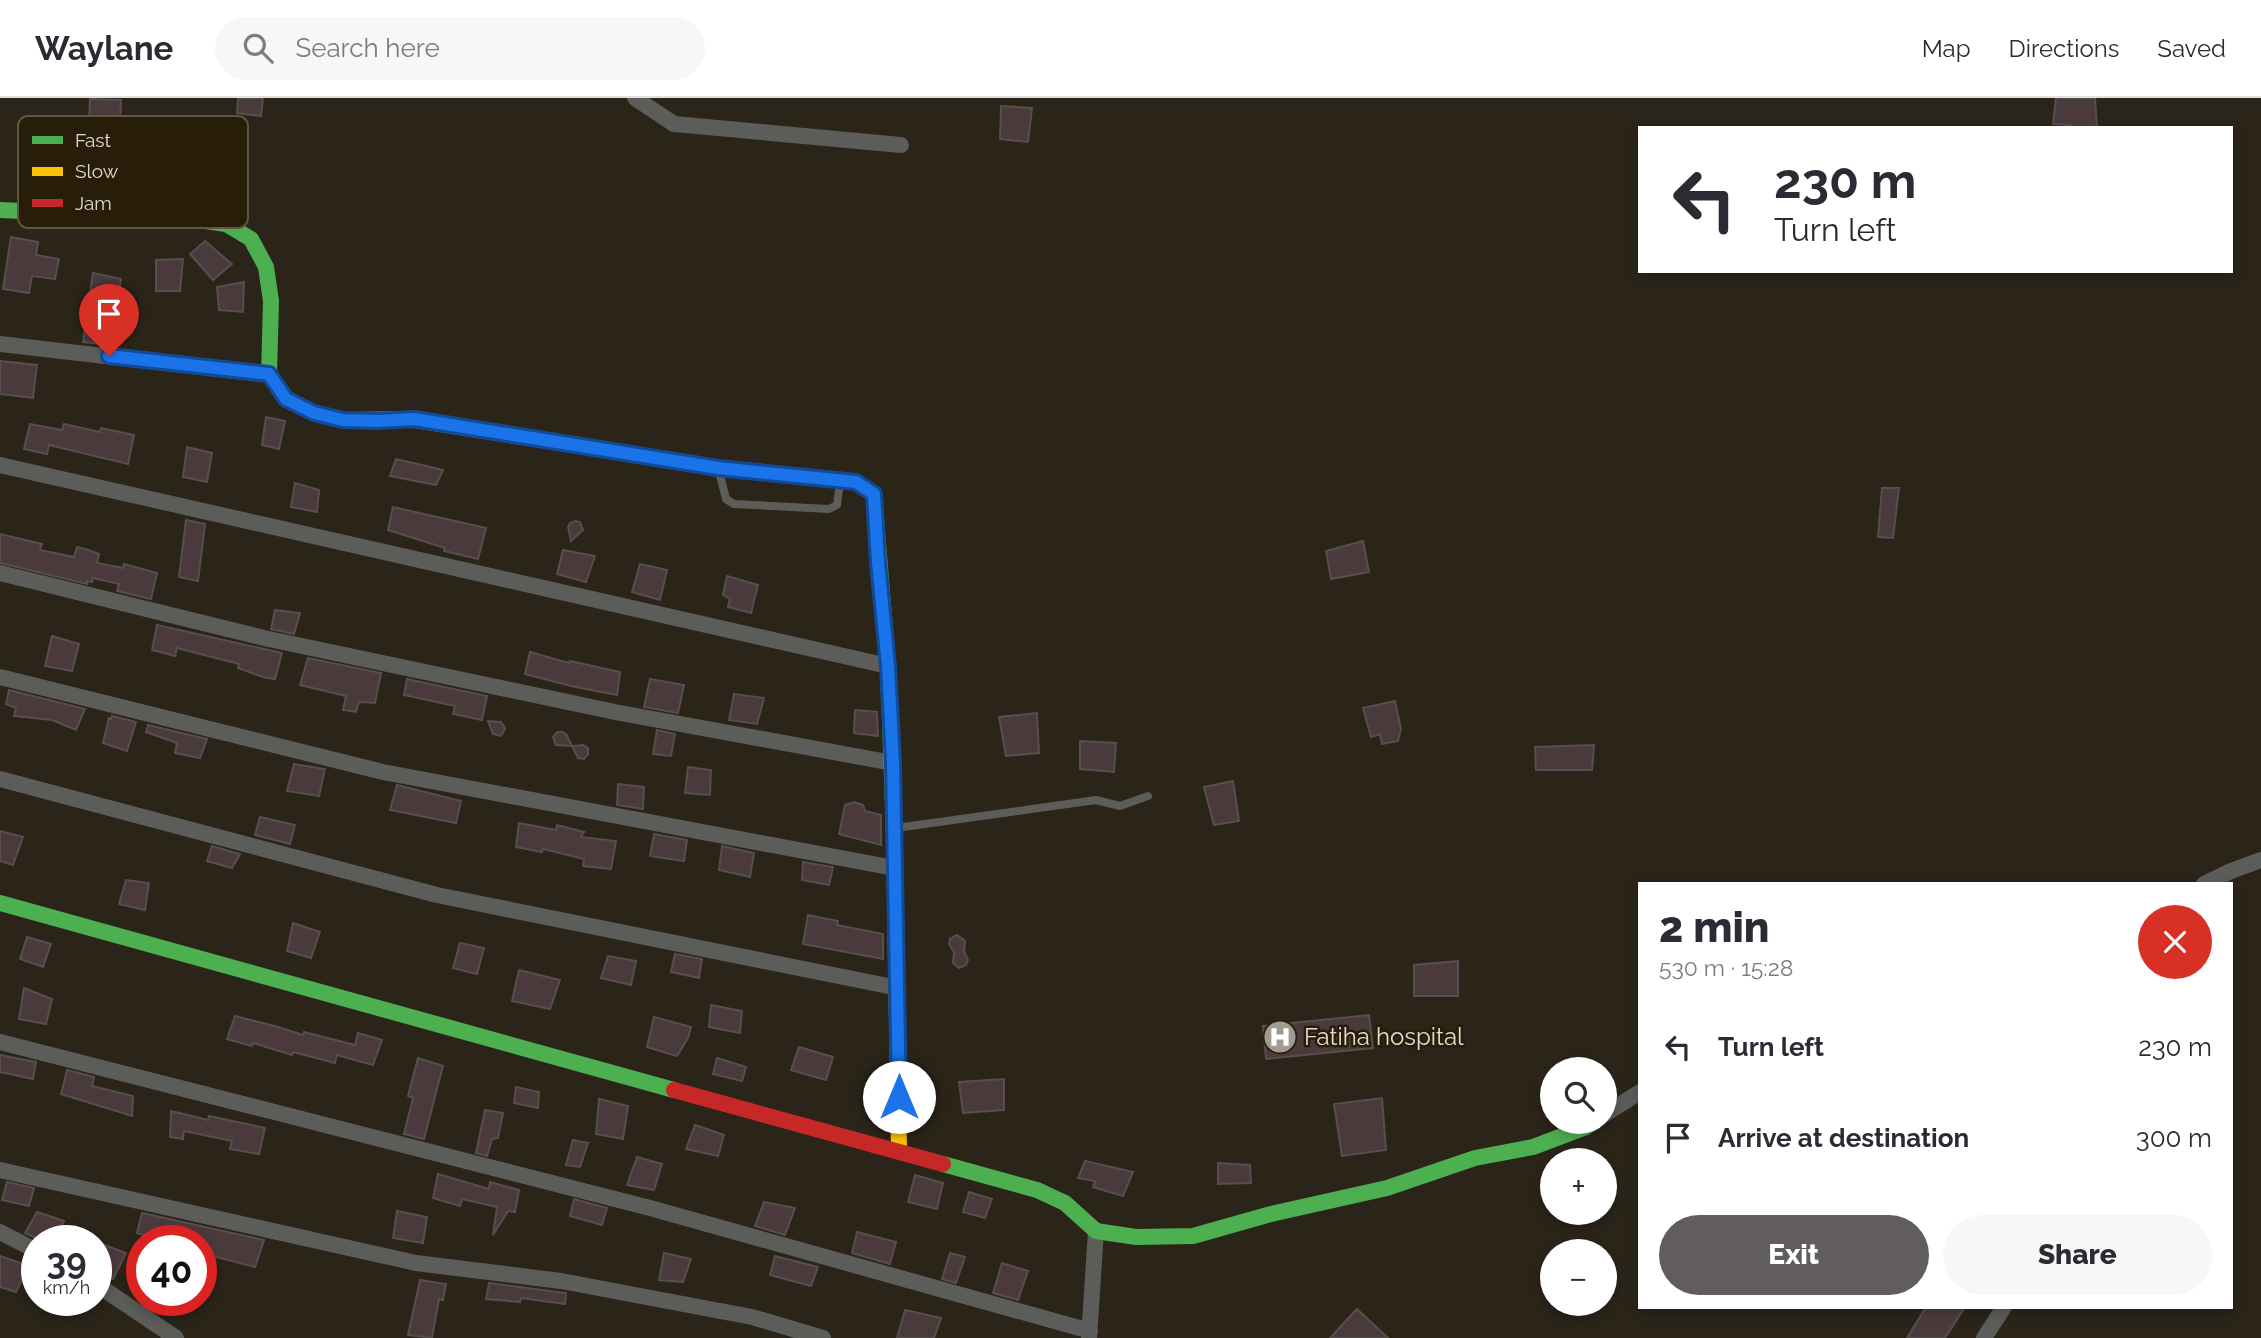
<!DOCTYPE html>
<html lang="en">
<head>
<meta charset="utf-8">
<style>
  body { margin:0; font-family:Raleway,sans-serif; background:#f7f7f7; color:#2b2b33; height:100vh; display:flex; flex-direction:column; font-size:26px; white-space:nowrap }
  * { box-sizing:border-box; margin:0 }
  p { font-size:23px; color:#7c7c81 }
  .icon { flex:none; width:38px; height:38px; fill:none; stroke:currentColor; stroke-width:2; stroke-linecap:round; stroke-linejoin:round }
  .map { position:relative; flex:1; overflow:hidden }
  .sheet { position:absolute; left:1638px; top:784px; width:595px; height:427px; display:flex; flex-direction:column; background:#fff; border-radius:0px; box-shadow:0 4px 10px #0003 }
  .sheet>* { flex:none }
  .hud { position:absolute; left:1638px; top:28px; width:595px; height:147px; border-radius:0px; box-shadow:0 4px 10px #0003; background:#fff; color:#2b2b33; overflow:hidden }
  .controls { position:absolute; left:1540px; top:959px; display:grid; gap:14px }
  .controls a { display:grid; place-items:center; width:77px; height:77px; border-radius:50%; background:#fff; box-shadow:0 4px 10px #0003; font-size:35px }
  .speed { position:absolute; left:21px; top:1127px; display:flex; gap:14px; font-size:35px; font-weight:700; text-align:center }
  .speed>* { display:grid; place-content:center; width:91px; height:91px; border-radius:50%; background:#fff; box-shadow:0 4px 10px #0003; line-height:1 }
  .speed small { font-size:18px; font-weight:400 }
  .speed .limit { border:10px solid #d22; background:#fff; color:#111 }
  .pin { position:absolute; display:grid; place-items:center; width:60px; height:60px; color:#fff; margin:-72px -30px; border-radius:50% 50% 50% 0; rotate:-45deg; box-shadow:0 0 7px #0007 }
  .pin .icon { rotate:45deg }
  .me { position:absolute; width:77px; margin:-38px; rotate:0deg; stroke-linejoin:round; filter:drop-shadow(0 0 5px #0008) }
  .turn { display:flex; align-items:center; gap:24px; height:147px; padding:0 21px; font-size:32px }
  .turn .icon { width:91px; height:91px; stroke-width:2.5 }
  .turn b { display:block; font-size:49px; line-height:60px }
  .round { display:grid; place-items:center; flex:none; width:74px; height:74px; border-radius:37px; background:#f7f7f7 }
  .headline { display:flex; align-items:center; justify-content:space-between; height:119px; padding:0 21px }
  h1 { font-size:42px; font-weight:800; line-height:52px }
  .action { display:flex; gap:14px; margin-top:auto; padding:14px 21px }
  .action a { flex:1; height:80px; border-radius:42px; background:#605d5c; color:#fff; font-size:28px; font-weight:800; line-height:80px; text-align:center }
  .action a+a { background:#f7f7f7; color:#2b2b33 }
  ul { padding:0; list-style:none }
  li { display:flex; align-items:center; gap:21px; height:91px; padding:0 21px }
  li div { flex:1 }
  li b { display:block; font-size:26px }
  li em { font-style:normal }
  header { display:flex; align-items:center; gap:42px; box-sizing:border-box; height:98px; padding:0 35px; background:#fff; border-bottom:2px solid #e1e1e2 }
  header strong { font-size:33px }
  nav { display:flex; gap:38px; margin-inline-start:auto; font-size:24px }
  .search { width:490px; height:63px; background:#f7f7f7; display:flex; align-items:center; gap:18px; box-sizing:border-box; padding:0 24px; border-radius:38px; color:#7c7c81; font-size:26px }
  .map>svg:first-child { display:block }
  .building { fill:#4b3a3c; stroke:#574f4c; stroke-width:2 }
  .lines { fill:none; stroke-linecap:round; stroke-linejoin:round }
  .lane { stroke:#5c5c58; stroke-width:8 }
  .street { stroke:#5c5c58; stroke-width:16 }
  .fast { stroke:#4caf50; stroke-width:16 }
  .slow { stroke:#ffc107; stroke-width:16 }
  .jam { stroke:#c62828; stroke-width:16 }
  .route-casing { stroke:#114b97; stroke-width:18 }
  .route { stroke:#1a73e8; stroke-width:12 }
  .labels { text-anchor:middle; stroke-width:5; stroke-linejoin:round; paint-order:stroke }
  .poi-label { font-size:24px; fill:#e1dace; stroke:#271d08; text-anchor:start }
  .key { fill:#271d08; stroke:#5f5643; stroke-width:2 }
  .key-label { font-size:19px; fill:#e1dace }
</style>
</head>
<body>
<header>
<strong>Waylane</strong>
<div class="search"><svg class="icon" aria-label="search" viewBox="0 0 24 24"><circle cx="10" cy="10" r="6"/><path d="M15 15l6 6"/></svg>Search here</div>
<nav><a>Map</a><a>Directions</a><a>Saved</a></nav>
</header>
<div class="map">
<svg width="2261" height="1240" viewBox="0 0 2261 1240">
  <rect width="100%" height="100%" fill="#2a2419"/>
  <g class="building">
    <polygon points="238,0 263,0 261,18 237,15"/>
    <polygon points="2056,0 2095,0 2097,30 2071,30 2071,27 2053,26"/>
    <polygon points="90,1 121,2 120,29 89,25"/>
    <polygon points="1001,8 1032,10 1028,44 1000,41"/>
    <polygon points="11,139 38,144 36,157 59,161 55,181 32,178 29,195 3,191"/>
    <polygon points="205,143 232,166 213,182 190,156"/>
    <polygon points="183,161 180,193 156,193 156,162"/>
    <polygon points="93,175 121,181 115,216 117,216 113,247 83,244"/>
    <polygon points="244,184 243,214 219,212 217,189"/>
    <polygon points="0,263 37,267 33,300 0,296"/>
    <polygon points="266,319 285,323 279,351 262,347"/>
    <polygon points="30,326 62,332 64,326 100,334 101,330 134,337 128,366 49,347 47,356 24,351"/>
    <polygon points="187,349 212,355 207,384 183,379"/>
    <polygon points="396,361 443,372 436,387 390,378"/>
    <polygon points="295,385 319,392 317,414 291,409"/>
    <polygon points="1882,390 1899,390 1893,440 1878,439"/>
    <polygon points="393,409 486,430 478,461 444,453 445,450 388,432"/>
    <polygon points="186,422 205,426 198,483 179,479"/>
    <polygon points="575,423 580,424 583,432 571,443 568,429 570,425"/>
    <polygon points="0,436 42,446 40,452 74,459 77,449 85,451 99,456 97,465 123,470 124,466 157,475 151,501 117,493 119,486 93,480 92,484 87,483 87,486 0,465"/>
    <polygon points="1363,443 1369,474 1331,481 1326,453"/>
    <polygon points="563,452 595,458 586,484 557,476"/>
    <polygon points="640,466 667,472 660,502 632,494"/>
    <polygon points="727,478 758,487 751,515 728,509 730,501 723,497"/>
    <polygon points="275,512 300,515 294,536 271,531"/>
    <polygon points="157,527 282,555 275,581 263,579 238,570 239,566 177,550 175,558 152,552"/>
    <polygon points="52,538 79,546 72,573 45,568"/>
    <polygon points="530,554 569,565 570,563 620,574 617,597 571,588 525,576"/>
    <polygon points="308,560 381,575 375,605 359,604 356,614 343,612 346,598 300,587"/>
    <polygon points="407,581 487,598 482,622 453,616 455,608 404,597"/>
    <polygon points="650,581 684,587 678,615 644,609"/>
    <polygon points="9,592 85,611 76,632 52,622 14,618 16,610 6,606"/>
    <polygon points="734,596 764,600 757,626 729,622"/>
    <polygon points="1395,603 1401,631 1398,643 1382,646 1380,636 1371,639 1363,610"/>
    <polygon points="855,612 877,614 878,638 854,635"/>
    <polygon points="1037,615 1039,655 1006,658 999,619"/>
    <polygon points="112,618 136,624 127,653 103,645 109,620 111,621"/>
    <polygon points="488,623 501,624 505,630 503,635 500,638 493,636"/>
    <polygon points="148,627 207,641 200,660 175,655 177,645 146,634"/>
    <polygon points="657,632 675,636 671,658 653,656"/>
    <polygon points="557,634 562,634 566,636 572,648 556,647 553,639"/>
    <polygon points="1080,643 1116,645 1114,674 1080,671"/>
    <polygon points="583,647 588,650 588,656 584,661 578,660 572,648"/>
    <polygon points="1594,647 1592,672 1536,672 1535,649"/>
    <polygon points="294,666 325,671 319,698 287,693"/>
    <polygon points="688,669 711,672 710,697 685,695"/>
    <polygon points="1233,683 1239,723 1214,727 1204,689"/>
    <polygon points="618,686 644,689 643,711 617,707"/>
    <polygon points="397,687 461,703 456,725 390,712"/>
    <polygon points="854,704 863,707 865,713 881,717 881,747 839,736 845,707"/>
    <polygon points="260,719 295,727 290,746 255,737"/>
    <polygon points="519,725 556,732 557,727 584,734 581,739 616,743 611,771 583,768 584,761 543,751 542,754 516,749"/>
    <polygon points="0,733 23,739 13,767 0,763"/>
    <polygon points="654,736 687,742 684,763 650,758"/>
    <polygon points="212,748 240,756 232,770 207,763"/>
    <polygon points="722,748 754,755 750,779 719,772"/>
    <polygon points="803,764 833,769 829,787 802,782"/>
    <polygon points="126,782 149,785 145,812 119,806"/>
    <polygon points="808,817 838,823 837,827 883,836 883,861 803,846"/>
    <polygon points="293,825 320,834 311,860 287,853"/>
    <polygon points="957,837 965,843 964,853 968,862 966,867 959,870 953,865 954,854 949,846 950,841"/>
    <polygon points="27,839 51,846 43,869 20,861"/>
    <polygon points="460,845 484,850 477,876 453,870"/>
    <polygon points="675,856 702,861 699,880 671,874"/>
    <polygon points="608,858 636,863 631,887 601,880"/>
    <polygon points="1458,863 1458,898 1414,898 1414,867"/>
    <polygon points="519,872 560,882 550,911 512,903"/>
    <polygon points="24,890 52,901 46,926 19,921"/>
    <polygon points="711,907 742,913 740,935 709,929"/>
    <polygon points="1369,917 1373,950 1266,961 1263,928"/>
    <polygon points="235,918 278,929 303,937 304,934 355,947 358,935 382,942 373,967 337,957 335,965 293,954 292,957 253,945 252,948 227,941"/>
    <polygon points="654,919 691,929 688,940 677,958 647,949"/>
    <polygon points="799,949 833,959 826,982 791,972"/>
    <polygon points="0,957 36,964 33,981 0,974"/>
    <polygon points="418,960 443,968 424,1041 404,1036 413,1000 408,998"/>
    <polygon points="717,960 746,969 742,983 713,976"/>
    <polygon points="67,972 94,979 92,988 133,998 132,1018 61,996"/>
    <polygon points="1004,981 1004,1012 963,1015 959,984"/>
    <polygon points="516,989 539,994 538,1010 514,1005"/>
    <polygon points="1382,1000 1386,1052 1342,1058 1334,1006"/>
    <polygon points="599,1001 628,1008 623,1041 596,1036"/>
    <polygon points="485,1012 503,1015 498,1040 492,1041 487,1058 476,1055"/>
    <polygon points="171,1013 208,1022 209,1018 265,1030 259,1056 230,1051 232,1043 184,1033 183,1041 170,1039"/>
    <polygon points="695,1027 724,1037 718,1058 686,1051"/>
    <polygon points="573,1042 588,1045 580,1069 566,1067"/>
    <polygon points="637,1059 662,1066 654,1092 627,1087"/>
    <polygon points="1085,1063 1133,1074 1123,1098 1093,1089 1095,1083 1078,1080"/>
    <polygon points="1218,1065 1250,1067 1251,1085 1218,1086"/>
    <polygon points="438,1076 489,1091 490,1084 519,1092 515,1114 508,1113 493,1137 497,1109 462,1101 460,1108 433,1100"/>
    <polygon points="915,1077 943,1085 937,1111 908,1104"/>
    <polygon points="7,1084 34,1090 29,1108 2,1102"/>
    <polygon points="969,1094 992,1101 985,1120 963,1114"/>
    <polygon points="574,1101 607,1110 602,1127 570,1118"/>
    <polygon points="764,1104 795,1110 785,1137 755,1128"/>
    <polygon points="397,1113 427,1119 423,1145 393,1140"/>
    <polygon points="37,1114 64,1123 57,1143 42,1143 25,1135"/>
    <polygon points="142,1115 264,1142 255,1169 201,1155 201,1143 164,1143 137,1135"/>
    <polygon points="857,1134 896,1144 890,1166 852,1155"/>
    <polygon points="96,1144 126,1155 113,1181 96,1174"/>
    <polygon points="664,1155 691,1161 683,1184 659,1182"/>
    <polygon points="950,1155 965,1159 956,1185 942,1181"/>
    <polygon points="0,1158 29,1168 16,1194 0,1189"/>
    <polygon points="775,1158 818,1169 811,1188 770,1177"/>
    <polygon points="1002,1165 1028,1173 1018,1202 993,1195"/>
    <polygon points="420,1182 446,1186 443,1202 439,1201 432,1240 408,1237"/>
    <polygon points="489,1185 566,1195 565,1206 521,1200 520,1204 486,1201"/>
    <polygon points="1926,1209 1965,1209 1945,1240 1907,1240"/>
    <polygon points="1357,1211 1388,1240 1330,1240"/>
    <polygon points="905,1212 941,1220 934,1240 897,1240"/>
  </g>
  <g class="lines">
    <g class="lane">
      <polyline points="719,373 726,401 734,406 829,411 837,407 840,384"/>
      <polyline points="896,730 1096,702 1120,708 1148,698"/>
    </g>
    <g class="street">
      <polyline points="635,0 674,26 901,47"/>
      <polyline points="0,246 269,277"/>
      <polyline points="0,367 888,568"/>
      <polyline points="0,475 264,540 615,614 893,665"/>
      <polyline points="0,579 383,674 894,770"/>
      <polyline points="0,681 437,797 898,890"/>
      <polyline points="2204,786 2231,773 2261,762"/>
      <polyline points="0,944 650,1110 1090,1233"/>
      <polyline points="1605,1016 1640,994"/>
      <polyline points="0,1072 416,1165 561,1183 752,1219 823,1240"/>
      <polyline points="0,1134 37,1153"/>
      <polyline points="96,1186 176,1240"/>
      <polyline points="1089,1240 1096,1133"/>
      <polyline points="1984,1240 2004,1209"/>
    </g>
    <g class="fast">
      <polyline points="0,112 192,121 226,126 251,141 266,169 271,203 269,277 286,301 314,315 343,322 409,321"/>
      <polyline points="762,374 856,384 874,396 888,568 894,735"/>
      <polyline points="0,805 674,992"/>
      <polyline points="943,1066 1037,1092 1065,1105 1096,1133 1136,1139 1193,1138 1271,1116 1387,1090 1475,1060 1533,1049 1586,1029 1594,1024"/>
    </g>
    <g class="slow">
      <polyline points="409,321 718,370 762,374"/>
      <polyline points="894,735 899,1053"/>
    </g>
    <polyline class="jam" points="674,992 943,1066"/>
  </g>
  <g class="lines">
    <defs>
      <polyline id="route" points="109,258 269,276 286,301 314,315 343,322 377,323 414,321 718,370 856,384 874,396 878,464 888,568 893,665 899,999"/>
    </defs>
    <use href="#route" class="route-casing"/>
    <use href="#route" class="route"/>
  </g>
  <defs>
    <symbol id="hospital-disc" viewBox="-11 -11 22 22"><circle r="9.5" fill="#a19a8f" stroke="#271d08"/><path d="M-5-5h3v3.5h4V-5h3V5h-3V1.5h-4V5h-3Z" fill="#fff"/></symbol>
  </defs>
  <g fill-rule="evenodd">
    <use href="#hospital-disc" x="1261" y="920" width="38" height="38"/>
  </g>
  <g class="labels">
    <g class="poi-label">
      <text x="1304" y="947">Fatiha hospital</text>
    </g>
  </g>
  <rect x="18" y="18" width="230" height="112" rx="10" class="key"/>
  <rect x="32" y="38" width="31" height="8" fill="#4caf50"/>
  <rect x="32" y="69" width="31" height="9" fill="#ffc107"/>
  <rect x="32" y="101" width="31" height="8" fill="#c62828"/>
  <g class="key-label">
    <text x="75" y="49">Fast</text>
    <text x="75" y="80">Slow</text>
    <text x="75" y="112">Jam</text>
  </g>
</svg>
<div class="controls">
<a><svg class="icon" aria-label="search" viewBox="0 0 24 24"><circle cx="10" cy="10" r="6"/><path d="M15 15l6 6"/></svg></a>
<a>+</a>
<a>−</a>
</div>
<div class="speed"><div>39<small>km/h</small></div><div class="limit">40</div></div>
<div class="pin" style="left:109px;top:258px;background:#d93025"><svg class="icon" aria-label="arrive" viewBox="0 0 24 24"><path d="M6 21V4h12l-3 4 3 4H6"/></svg></div>
<svg class="me" style="left:899px;top:999px" viewBox="-20 -20 40 40"><circle r="19" fill="#fff"/><path d="M0-13L10 11 0 6-10 11z" fill="#1a73e8"/></svg>
<div class="hud">
<div class="turn"><svg class="icon" aria-label="left" viewBox="0 0 24 24"><path d="M17 20v-9H6M10 6l-5 5 5 5"/></svg><div><b>230 m</b>Turn left</div></div>
</div>
<section class="sheet">
<div class="headline"><div><h1>2 min</h1><p>530 m · 15:28</p></div><a class="round" style="background:#d93025;color:#fff"><svg class="icon" aria-label="close" viewBox="0 0 24 24"><path d="M6 6l12 12M18 6L6 18"/></svg></a></div>
<ul>
<li><svg class="icon" aria-label="left" viewBox="0 0 24 24"><path d="M17 20v-9H6M10 6l-5 5 5 5"/></svg><div><b>Turn left</b></div><em>230 m</em></li>
<li><svg class="icon" aria-label="arrive" viewBox="0 0 24 24"><path d="M6 21V4h12l-3 4 3 4H6"/></svg><div><b>Arrive at destination</b></div><em>300 m</em></li>
</ul>
<div class="action"><a>Exit</a><a>Share</a></div>
</section>
</div>
</body>
</html>
